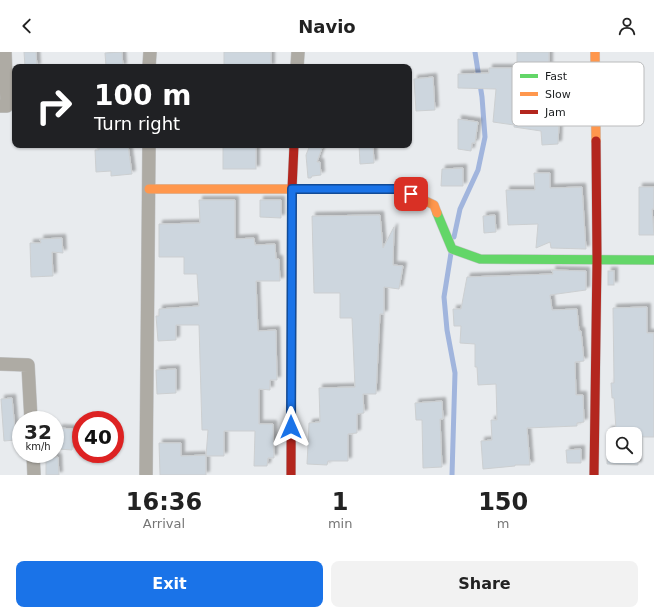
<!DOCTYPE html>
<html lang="en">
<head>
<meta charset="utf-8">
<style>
  body { margin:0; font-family:"DejaVu Sans",sans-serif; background:#f2f2f2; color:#222; height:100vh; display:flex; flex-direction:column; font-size:15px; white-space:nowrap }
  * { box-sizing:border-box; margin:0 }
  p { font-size:13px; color:#767676 }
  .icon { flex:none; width:22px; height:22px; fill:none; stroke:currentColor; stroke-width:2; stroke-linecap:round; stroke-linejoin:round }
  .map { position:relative; height:423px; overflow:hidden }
  .panel { display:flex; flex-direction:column; background:#fff; flex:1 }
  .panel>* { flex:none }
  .guide { position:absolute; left:12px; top:12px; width:400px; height:84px; border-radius:8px; box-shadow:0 1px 3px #0004; background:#202124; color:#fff; overflow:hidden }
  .controls { position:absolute; left:606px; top:375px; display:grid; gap:8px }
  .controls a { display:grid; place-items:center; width:36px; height:36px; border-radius:8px; background:#fff; box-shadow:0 1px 3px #0004; font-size:20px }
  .speed { position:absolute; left:12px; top:359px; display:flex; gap:8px; font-size:20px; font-weight:700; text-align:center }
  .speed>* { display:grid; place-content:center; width:52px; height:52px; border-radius:50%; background:#fff; box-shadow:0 1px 3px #0004; line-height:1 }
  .speed small { font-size:10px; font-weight:400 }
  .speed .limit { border:6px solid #d22; background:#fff; color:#111 }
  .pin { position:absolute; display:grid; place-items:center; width:34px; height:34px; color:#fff; margin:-17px; border-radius:8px; box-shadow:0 2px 6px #0006 }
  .me { position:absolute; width:44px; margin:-22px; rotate:0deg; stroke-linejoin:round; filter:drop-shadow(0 0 3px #0008) }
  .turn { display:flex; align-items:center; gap:14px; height:84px; padding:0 16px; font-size:18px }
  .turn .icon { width:52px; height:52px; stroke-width:2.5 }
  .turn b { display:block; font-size:28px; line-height:34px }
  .eta { display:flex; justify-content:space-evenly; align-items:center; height:68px; text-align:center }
  .eta b { font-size:24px; font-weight:600; line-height:28px }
  .cta { display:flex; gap:8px; margin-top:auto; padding:8px 16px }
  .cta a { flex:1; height:46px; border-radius:8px; background:#1a73e8; color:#fff; font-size:16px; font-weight:600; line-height:46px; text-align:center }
  .cta a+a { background:#f2f2f2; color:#222 }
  header { display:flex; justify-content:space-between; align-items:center; height:52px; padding:0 16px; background:#fff; font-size:18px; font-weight:600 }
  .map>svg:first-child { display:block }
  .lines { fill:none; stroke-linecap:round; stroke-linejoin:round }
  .stream { stroke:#a1b5dd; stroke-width:5 }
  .building { fill:#cdd6de; stroke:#cccfd1; fill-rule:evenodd; filter:url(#shadow) }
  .street-casing { stroke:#c4c6c8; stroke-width:14 }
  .fast-casing { stroke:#c4c6c8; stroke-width:10 }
  .slow-casing { stroke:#c4c6c8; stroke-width:10 }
  .jam-casing { stroke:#c4c6c8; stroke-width:10 }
  .street { stroke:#aeaba4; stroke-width:13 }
  .fast { stroke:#63d668; stroke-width:9 }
  .slow { stroke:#ff974d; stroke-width:9 }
  .jam { stroke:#b3261e; stroke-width:9 }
  .route-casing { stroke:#114b97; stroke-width:10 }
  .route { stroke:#1a73e8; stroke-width:7 }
  .key { fill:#fff; stroke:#babbbc; stroke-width:1 }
  .key-label { font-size:11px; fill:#1a1d1f }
</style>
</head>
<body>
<header><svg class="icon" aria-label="back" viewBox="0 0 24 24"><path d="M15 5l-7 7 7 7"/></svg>Navio<svg class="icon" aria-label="person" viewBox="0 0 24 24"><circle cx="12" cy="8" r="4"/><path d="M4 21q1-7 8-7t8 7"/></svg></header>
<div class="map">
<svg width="654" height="423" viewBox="0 0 654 423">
  <defs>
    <filter id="shadow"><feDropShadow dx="3.5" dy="-3.5" stdDeviation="1" flood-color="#0004"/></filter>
  </defs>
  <rect width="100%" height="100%" fill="#e8ebee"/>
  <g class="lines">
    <g class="stream">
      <polyline points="454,185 460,157 478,118 485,85 482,45 475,0"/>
      <polyline points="451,201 444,245 447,278 455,321 452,423"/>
    </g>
  </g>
  <g class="building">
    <polygon points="24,0 36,0 37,15 25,15"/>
    <polygon points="122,0 123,15 106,15 105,1"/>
    <rect x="224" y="0" width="47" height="15"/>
    <polygon points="517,0 549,0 549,19 563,19 563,25 566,25 568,72 559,72 558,92 542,93 541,79 514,75 514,73 493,70 496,37 458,36 458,22 489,21 489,16 517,16"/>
    <polygon points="433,25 435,58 416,59 414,27"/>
    <polygon points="458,67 478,70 475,91 472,91 471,99 458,97"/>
    <polygon points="99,93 128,93 132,122 111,124 111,119 96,120 95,98 99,98"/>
    <rect x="223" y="93" width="33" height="24"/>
    <polygon points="310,93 323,93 317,110 320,110 321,123 312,124 311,126 308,126 306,103"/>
    <polygon points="359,93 373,93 374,111 360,112"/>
    <polygon points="463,116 463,134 441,134 442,117"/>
    <polygon points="534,121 550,121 550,136 582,135 586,197 551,196 550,190 536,196 538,172 508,173 506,138 535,138"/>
    <polygon points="639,135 654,135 654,157 652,157 654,183 639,183"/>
    <polygon points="199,148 235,148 235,187 254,186 255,193 275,192 276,207 279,207 280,229 256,229 258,279 276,278 277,328 270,328 270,338 259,337 259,372 273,372 274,406 268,406 267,414 254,414 255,379 224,379 224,404 206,404 208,378 202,378 199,273 176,273 176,288 158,289 156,264 159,264 159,257 199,254 197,222 184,222 184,205 159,205 159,172 200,171"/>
    <polygon points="260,148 281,148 281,166 260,165"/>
    <polygon points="380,163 383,196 394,175 393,213 403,214 399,237 384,235 384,262 380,262 376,342 363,342 364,361 357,362 357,381 348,382 348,409 328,409 327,413 307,412 309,371 320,370 319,336 355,335 352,266 340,266 340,241 314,241 312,164"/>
    <polygon points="495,163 496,180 484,181 483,164"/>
    <polygon points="62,186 63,201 52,200 53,224 31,225 30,191 41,191 40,187"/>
    <polygon points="552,218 586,219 586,238 550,243 552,258 577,257 579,279 581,279 584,309 575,310 576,343 583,343 584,370 577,371 577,374 527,376 530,413 515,413 515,414 483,417 481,389 492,388 491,368 497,368 496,332 478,333 477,315 475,315 475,292 460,291 461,274 454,274 453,257 461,257 467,225 553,222"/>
    <rect x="608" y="219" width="6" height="14"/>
    <path d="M647,255V281H654V385H638V413L607,412L608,378H616L614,346H612L611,331H614L613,256ZM613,382H635V404H613Z"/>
    <polygon points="176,317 176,341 157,342 156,318"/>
    <polygon points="12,346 16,388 4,389 1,347"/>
    <polygon points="442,349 443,367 440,367 442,415 423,416 422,368 416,368 415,351"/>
    <polygon points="59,376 73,377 72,398 58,397"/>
    <polygon points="159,391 181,391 181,404 206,403 206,423 160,423"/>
    <polygon points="581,397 581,411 567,411 566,398"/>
    <polygon points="58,405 59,423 46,423 46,406"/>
  </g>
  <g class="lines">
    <defs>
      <g id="street">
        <polyline points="149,15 150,0"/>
        <polyline points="297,15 298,0"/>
        <polyline points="0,54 7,54 5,0"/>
        <polyline points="0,312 28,313 31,368"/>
        <polyline points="33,402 34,423"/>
        <polyline points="146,423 149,93"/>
      </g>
      <polyline id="fast" points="437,161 452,197 480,207 654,208"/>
      <g id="slow">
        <polyline points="595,0 596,89"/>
        <polyline points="149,137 400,137 434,153 437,161"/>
      </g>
      <g id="jam">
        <polyline points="291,423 292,137 294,93"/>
        <polyline points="594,423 597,208 596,89"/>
      </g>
    </defs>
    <use href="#street" class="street-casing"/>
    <use href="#fast" class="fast-casing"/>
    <use href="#slow" class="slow-casing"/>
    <use href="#jam" class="jam-casing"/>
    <use href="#street" class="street"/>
    <use href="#fast" class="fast"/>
    <use href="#slow" class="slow"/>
    <use href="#jam" class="jam"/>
  </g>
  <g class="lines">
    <defs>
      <polyline id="route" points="291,375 292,137 400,137 411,142"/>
    </defs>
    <use href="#route" class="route-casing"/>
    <use href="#route" class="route"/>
  </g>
  <rect x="512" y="10" width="132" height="64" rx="6" class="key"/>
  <rect x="520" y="22" width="18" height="4" fill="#63d668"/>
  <rect x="520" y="40" width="18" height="4" fill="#ff974d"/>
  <rect x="520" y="58" width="18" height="4" fill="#b3261e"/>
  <g class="key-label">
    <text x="545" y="28">Fast</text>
    <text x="545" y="46">Slow</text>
    <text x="545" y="64">Jam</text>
  </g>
</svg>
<div class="controls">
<a><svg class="icon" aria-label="search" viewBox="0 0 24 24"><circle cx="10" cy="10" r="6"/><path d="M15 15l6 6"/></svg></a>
</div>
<div class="speed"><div>32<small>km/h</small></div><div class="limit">40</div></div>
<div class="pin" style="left:411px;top:142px;background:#d93025"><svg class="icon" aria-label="arrive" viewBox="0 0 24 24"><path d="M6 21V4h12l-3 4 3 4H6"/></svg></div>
<svg class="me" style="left:291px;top:375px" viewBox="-20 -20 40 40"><path d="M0-17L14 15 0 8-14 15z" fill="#1a73e8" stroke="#fff" stroke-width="4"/></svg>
<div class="guide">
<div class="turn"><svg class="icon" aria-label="right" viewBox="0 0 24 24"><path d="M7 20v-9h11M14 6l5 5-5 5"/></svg><div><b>100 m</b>Turn right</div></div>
</div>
</div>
<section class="panel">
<div class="eta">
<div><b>16:36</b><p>Arrival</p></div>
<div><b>1</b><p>min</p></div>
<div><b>150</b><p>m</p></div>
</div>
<div class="cta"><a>Exit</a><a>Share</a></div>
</section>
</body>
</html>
